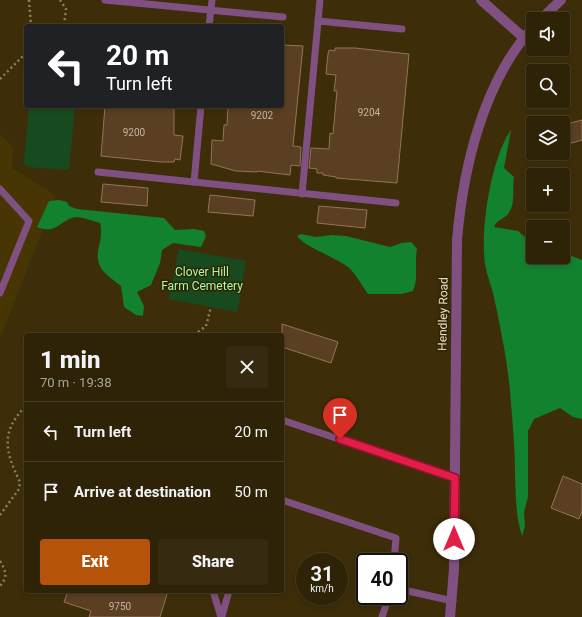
<!DOCTYPE html>
<html lang="en">
<head>
<meta charset="utf-8">
<style>
  body { margin:0; font-family:Roboto,sans-serif; background:#362a11; color:#f1f3f6; height:100vh; display:flex; flex-direction:column; font-size:15px; white-space:nowrap }
  * { box-sizing:border-box; margin:0 }
  p { font-size:13px; color:#a7a49b }
  .icon { flex:none; width:22px; height:22px; fill:none; stroke:currentColor; stroke-width:2; stroke-linecap:round; stroke-linejoin:round }
  .map { position:relative; flex:1; overflow:hidden }
  .sheet { position:absolute; left:24px; top:333px; width:260px; height:260px; display:flex; flex-direction:column; background:#2e2207; border-radius:4px; box-shadow:0 2px 6px #0003,0 0 0 1px #493f28 }
  .sheet>* { flex:none }
  .guide { position:absolute; left:24px; top:24px; width:260px; height:84px; border-radius:4px; box-shadow:0 2px 6px #0003,0 0 0 1px #493f28; background:#202124; color:#fff; overflow:hidden }
  .buttons { position:absolute; left:526px; top:12px; display:grid; gap:8px }
  .buttons a { display:grid; place-items:center; width:44px; height:44px; border-radius:4px; background:#2e2207; box-shadow:0 2px 6px #0003,0 0 0 1px #493f28; font-size:20px }
  .speed { position:absolute; left:296px; top:553px; display:flex; gap:8px; font-size:20px; font-weight:700; text-align:center }
  .speed>* { display:grid; place-content:center; width:52px; height:52px; border-radius:50%; background:#2e2207; box-shadow:0 2px 6px #0003,0 0 0 1px #493f28; line-height:1 }
  .speed small { font-size:10px; font-weight:400 }
  .speed .limit { border:2px solid #111; border-radius:6px; background:#fff; color:#111 }
  .pin { position:absolute; display:grid; place-items:center; width:34px; height:34px; color:#fff; margin:-41px -17px; border-radius:50% 50% 50% 0; rotate:-45deg; box-shadow:0 0 4px #0007 }
  .pin .icon { rotate:45deg }
  .me { position:absolute; width:44px; margin:-22px; rotate:0deg; stroke-linejoin:round; filter:drop-shadow(0 0 3px #0008) }
  .turn { display:flex; align-items:center; gap:14px; height:84px; padding:0 16px; font-size:18px }
  .turn .icon { width:52px; height:52px; stroke-width:2.5 }
  .turn b { display:block; font-size:28px; line-height:34px }
  .round { display:grid; place-items:center; flex:none; width:42px; height:42px; border-radius:4px; background:#362a11 }
  .summary { display:flex; align-items:center; justify-content:space-between; height:68px; padding:0 16px }
  h1 { font-size:24px; font-weight:800; line-height:30px }
  .action { display:flex; gap:8px; margin-top:auto; padding:8px 16px }
  .action a { flex:1; height:46px; border-radius:4px; background:#b45309; color:#fff; font-size:16px; font-weight:800; line-height:46px; text-align:center }
  .action a+a { background:#362a11; color:#f1f3f6 }
  ul { padding:0; list-style:none }
  li { display:flex; align-items:center; gap:12px; height:60px; padding:0 16px; border-top:1px solid #493f28 }
  li div { flex:1 }
  li b { display:block; font-size:15px }
  li em { font-style:normal }
  .map>svg:first-child { display:block }
  .built { fill:#473504 }
  .green { fill:#174b1f }
  .forest { fill:#13822e }
  .building { fill:#5a3f23; stroke:#927457 }
  .lines { fill:none; stroke-linecap:round; stroke-linejoin:round }
  .path { stroke:#8b7f62; stroke-width:2.5; stroke-dasharray:2 3; stroke-linecap:butt }
  .service { stroke:#815082; stroke-width:7 }
  .minor { stroke:#815082; stroke-width:10 }
  .tertiary { stroke:#815082; stroke-width:10 }
  .route-casing { stroke:#92132f; stroke-width:10 }
  .route { stroke:#e11d48; stroke-width:7 }
  .labels { text-anchor:middle; stroke-width:3; stroke-linejoin:round; paint-order:stroke }
  .number-label { font-size:10px; fill:#c3b6a0 }
  .park-label { font-size:12px; fill:#9ffda8; stroke:#332400 }
  .street-label { font-size:12px; fill:#e6ddca; stroke:#332400 }
</style>
</head>
<body>
<div class="map">
<svg width="582" height="617" viewBox="0 0 582 617">
  <rect width="100%" height="100%" fill="#3d2e09"/>
  <polygon class="built" points="0,134 13,147 12,168 56,196 0,338"/>
  <g class="green">
    <polygon points="29,106 75,106 69,170 27,167 24,163"/>
    <polygon points="179,249 246,261 237,312 169,299"/>
  </g>
  <g class="forest">
    <path d="M511,130L504,168L514,177C512,188 516,204 508,214C503,220 497,219 494,227L518,231L533,244V257H563L564,253L582,260V419L573,417L560,408L534,419L528,431V497L524,512L525,526L522,536C515,513 516,496 515,473C515,450 513,427 511,404C509,370 502,335 495,302C493,289 487,277 485,264C480,229 491,158 511,130Z"/>
    <path d="M59,200L67,202L69,206L77,209L164,218L175,230L194,229L204,231L206,236L201,247L173,243L162,250L160,263L151,285L137,292L144,306L143,316L136,315L124,307L121,286C103,272 93,267 100,242C101,235 102,230 100,223C93,221 85,218 78,217C61,217 58,236 37,227L49,201Z"/>
    <path d="M301,234L316,237L331,235L346,236L390,247L402,243L411,242L417,249C414,264 419,277 413,291L401,294H368C361,285 357,275 348,267C335,257 305,247 297,236Z"/>
  </g>
  <g class="building">
    <polygon points="282,45 303,46 293,146 301,147 300,166 291,165 290,175 257,171 257,172 236,171 211,164 212,140 223,141 224,125 227,125 228,106 282,106"/>
    <polygon points="335,48 355,48 409,54 397,183 336,178 336,177 323,175 323,173 317,173 317,169 309,168 311,148 329,149 330,133 333,134 337,91 334,91 336,75 326,74 328,54 329,50 335,51"/>
    <polygon points="105,106 174,106 174,135 183,136 180,160 175,159 174,162 161,162 101,156"/>
    <polygon points="582,120 582,140 568,144 563,125"/>
    <polygon points="103,184 148,188 147,206 101,202"/>
    <polygon points="210,195 255,200 253,216 208,212"/>
    <polygon points="319,206 367,210 365,228 317,223"/>
    <polygon points="282,324 338,342 331,363 282,347"/>
    <polygon points="563,476 582,484 582,511 579,519 551,508"/>
    <polygon points="68,591 168,591 160,617 89,617 91,611 64,602"/>
  </g>
  <g class="lines">
    <g class="path">
      <polyline points="29,0 31,26"/>
      <polyline points="60,0 66,9 64,26"/>
      <polyline points="0,79 26,53"/>
      <polyline points="194,335 206,326 211,307"/>
      <path d="M0,515L19,489L20,482C5,451 0,432 26,406"/>
      <path d="M0,561C6,571 8,577 0,586"/>
    </g>
    <g class="service">
      <polyline points="105,0 283,17"/>
      <polyline points="318,21 402,29"/>
      <polyline points="209,26 212,0"/>
      <polyline points="98,172 396,203"/>
      <polyline points="194,182 201,106"/>
      <polyline points="0,189 29,221 0,293"/>
      <polyline points="302,194 320,0"/>
      <polyline points="282,420 455,478"/>
      <polyline points="282,500 396,538 394,562"/>
      <polyline points="399,589 453,601"/>
      <polyline points="213,591 221,617"/>
      <polyline points="222,616 229,591"/>
      <polyline points="382,617 389,596"/>
    </g>
    <polyline class="minor" points="481,0 524,38"/>
    <g class="tertiary">
      <polyline points="541,19 561,0"/>
      <path d="M450,617L454,569L457,240C463,169 483,82 533,27"/>
    </g>
  </g>
  <g class="lines">
    <defs>
      <polyline id="route" points="340,439 455,478 454,539"/>
    </defs>
    <use href="#route" class="route-casing"/>
    <use href="#route" class="route"/>
  </g>
  <g class="labels">
    <g class="number-label">
      <text x="369" y="116">9204</text>
      <text x="262" y="119">9202</text>
      <text x="134" y="136">9200</text>
      <text x="120" y="610">9750</text>
    </g>
    <g class="park-label">
      <text x="202" y="276">Clover Hill<tspan x="202" dy="14">Farm Cemetery</tspan></text>
    </g>
    <g class="street-label">
      <text transform="translate(443 314) rotate(-89)" y="4">Hendley Road</text>
    </g>
  </g>
</svg>
<div class="buttons">
<a><svg class="icon" aria-label="sound" viewBox="0 0 24 24"><path d="M4 9h4l5-4v14l-5-4H4zM17 9q2 3 0 6"/></svg></a>
<a><svg class="icon" aria-label="search" viewBox="0 0 24 24"><circle cx="10" cy="10" r="6"/><path d="M15 15l6 6"/></svg></a>
<a><svg class="icon" aria-label="layers" viewBox="0 0 24 24"><path d="M12 4l9 5-9 5-9-5zM3 14l9 5 9-5"/></svg></a>
<a>+</a>
<a>−</a>
</div>
<div class="speed"><div>31<small>km/h</small></div><div class="limit">40</div></div>
<div class="pin" style="left:340px;top:439px;background:#d93025"><svg class="icon" aria-label="arrive" viewBox="0 0 24 24"><path d="M6 21V4h12l-3 4 3 4H6"/></svg></div>
<svg class="me" style="left:454px;top:539px" viewBox="-20 -20 40 40"><circle r="19" fill="#fff"/><path d="M0-13L10 11 0 6-10 11z" fill="#e11d48"/></svg>
<div class="guide">
<div class="turn"><svg class="icon" aria-label="left" viewBox="0 0 24 24"><path d="M17 20v-9H6M10 6l-5 5 5 5"/></svg><div><b>20 m</b>Turn left</div></div>
</div>
<section class="sheet">
<div class="summary"><div><h1>1 min</h1><p>70 m · 19:38</p></div><a class="round"><svg class="icon" aria-label="close" viewBox="0 0 24 24"><path d="M6 6l12 12M18 6L6 18"/></svg></a></div>
<ul>
<li><svg class="icon" aria-label="left" viewBox="0 0 24 24"><path d="M17 20v-9H6M10 6l-5 5 5 5"/></svg><div><b>Turn left</b></div><em>20 m</em></li>
<li><svg class="icon" aria-label="arrive" viewBox="0 0 24 24"><path d="M6 21V4h12l-3 4 3 4H6"/></svg><div><b>Arrive at destination</b></div><em>50 m</em></li>
</ul>
<div class="action"><a>Exit</a><a>Share</a></div>
</section>
</div>
</body>
</html>
